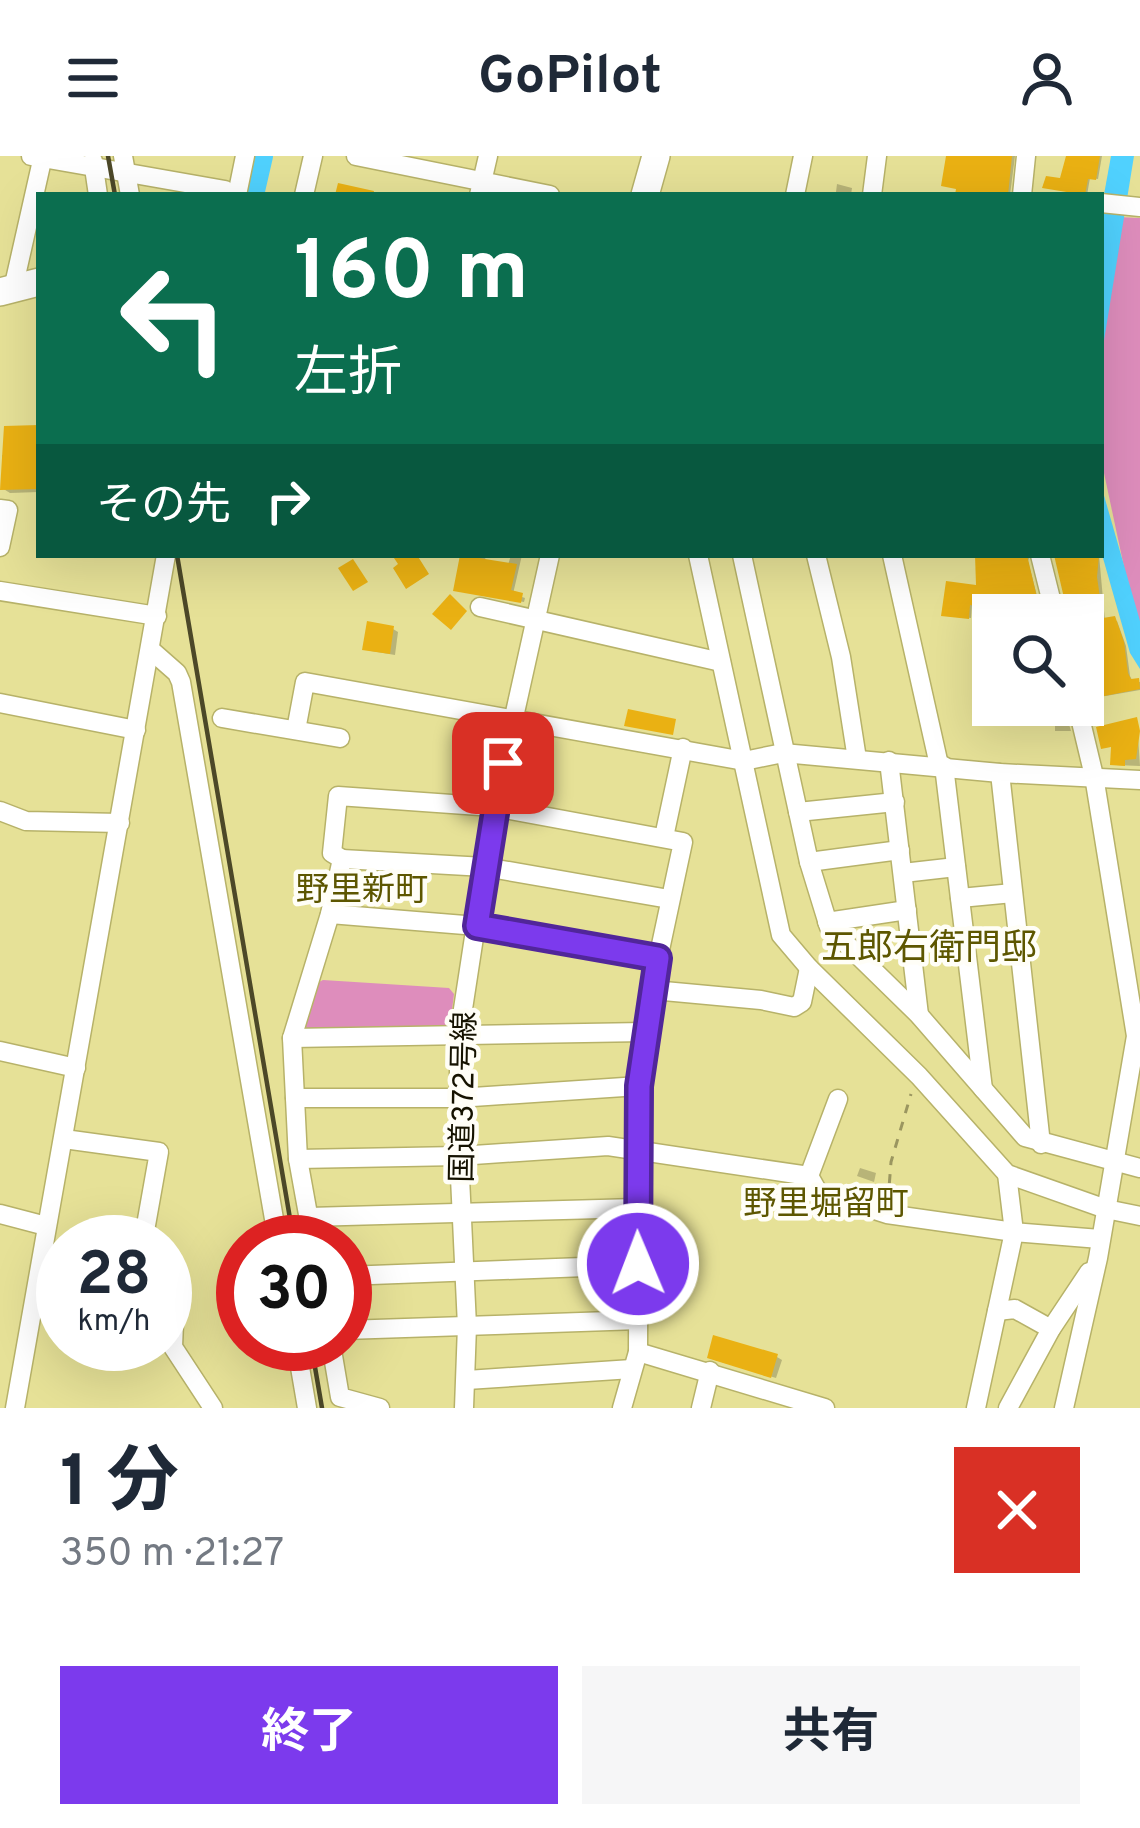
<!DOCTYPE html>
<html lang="ja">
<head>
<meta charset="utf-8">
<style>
  body { margin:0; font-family:Overpass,"Noto Sans JP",sans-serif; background:#f6f6f7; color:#1f2937; height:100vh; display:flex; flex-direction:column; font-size:45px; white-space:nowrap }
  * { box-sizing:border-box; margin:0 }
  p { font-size:39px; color:#747a83 }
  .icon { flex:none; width:66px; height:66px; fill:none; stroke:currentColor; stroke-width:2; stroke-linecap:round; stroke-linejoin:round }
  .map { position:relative; height:1252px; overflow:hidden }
  .drawer { display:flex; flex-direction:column; background:#fff; flex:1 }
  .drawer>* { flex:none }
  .guide { position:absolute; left:36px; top:36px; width:1068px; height:366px; border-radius:0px; box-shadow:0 12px 48px #0002; background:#0b6e4f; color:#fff; overflow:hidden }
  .fabs { position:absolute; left:972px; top:438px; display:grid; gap:24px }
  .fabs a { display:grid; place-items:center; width:132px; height:132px; border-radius:0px; background:#fff; box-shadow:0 12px 48px #0002; font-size:60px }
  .speed { position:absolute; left:36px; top:1059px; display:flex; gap:24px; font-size:60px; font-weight:700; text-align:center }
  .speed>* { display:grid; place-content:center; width:156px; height:156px; border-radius:50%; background:#fff; box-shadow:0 12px 48px #0002; line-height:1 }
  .speed small { font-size:30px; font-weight:400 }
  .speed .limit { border:18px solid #d22; background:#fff; color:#111 }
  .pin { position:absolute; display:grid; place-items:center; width:102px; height:102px; color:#fff; margin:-51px; border-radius:24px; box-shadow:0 6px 18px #0006 }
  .me { position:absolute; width:132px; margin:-66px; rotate:359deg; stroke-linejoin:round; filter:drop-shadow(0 0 9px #0008) }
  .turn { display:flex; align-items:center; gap:42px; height:252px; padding:0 60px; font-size:54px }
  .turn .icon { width:156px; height:156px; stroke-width:2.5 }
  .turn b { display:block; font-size:84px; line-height:102px }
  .then { display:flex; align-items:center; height:114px; padding:0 60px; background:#0003; gap:24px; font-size:45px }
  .round { display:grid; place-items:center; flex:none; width:126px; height:126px; border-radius:0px; background:#f6f6f7 }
  .summary { display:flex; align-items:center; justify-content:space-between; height:204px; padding:0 60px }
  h1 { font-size:72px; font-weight:700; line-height:90px }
  .primary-button { display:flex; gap:24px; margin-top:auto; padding:24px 60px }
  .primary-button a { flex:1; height:138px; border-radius:0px; background:#7c3aed; color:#fff; font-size:48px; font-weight:700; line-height:138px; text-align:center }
  .primary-button a+a { background:#f6f6f7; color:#1f2937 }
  header { display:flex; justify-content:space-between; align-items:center; height:156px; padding:0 60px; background:#fff; font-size:54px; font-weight:700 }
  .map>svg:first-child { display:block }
  .green { fill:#de8dbc }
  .water { fill:#50d1fe }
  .shadow { fill:#0003 }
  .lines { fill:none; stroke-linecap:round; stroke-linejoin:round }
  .river { stroke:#50d1fe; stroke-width:24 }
  .building { fill:#eab113 }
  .minor-casing { stroke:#b7b269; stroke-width:21 }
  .highway-casing { stroke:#b7b269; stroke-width:30 }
  .path { stroke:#9b9660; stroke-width:3; stroke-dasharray:9 9; stroke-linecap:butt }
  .minor { stroke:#fff; stroke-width:18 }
  .highway { stroke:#fff; stroke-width:27 }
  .rail { stroke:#4c4828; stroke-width:4.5 }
  .route-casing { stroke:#51269a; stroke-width:30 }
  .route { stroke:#7c3aed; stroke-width:21 }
  .labels { text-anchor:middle; stroke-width:9; stroke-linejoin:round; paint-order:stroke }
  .street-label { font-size:30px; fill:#151200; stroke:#fffef7 }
  .neighbourhood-label { font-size:33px; fill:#5d5600; stroke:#fffef7 }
  .quarter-label { font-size:36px; fill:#5d5600; stroke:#fffef7 }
</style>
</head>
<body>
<header><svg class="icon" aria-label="menu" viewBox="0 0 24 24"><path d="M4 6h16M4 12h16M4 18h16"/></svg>GoPilot<svg class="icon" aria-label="person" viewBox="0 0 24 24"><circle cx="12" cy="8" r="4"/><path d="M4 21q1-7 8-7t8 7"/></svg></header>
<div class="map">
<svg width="1140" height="1252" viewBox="0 0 1140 1252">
  <rect width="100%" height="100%" fill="#e6e197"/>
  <g class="green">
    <polygon points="1118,61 1140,62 1140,486 1101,303 1101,148"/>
    <polygon points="323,824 449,832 454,838 450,870 443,875 304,875 317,827"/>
  </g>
  <g class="water">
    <polygon points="1111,0 1134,0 1101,203 1101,55"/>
    <polygon points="1101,329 1140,465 1140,513 1130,497 1101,395"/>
  </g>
  <g class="shadow">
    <polygon points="962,0 1015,0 1010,39 958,39"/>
    <polygon points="1067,0 1102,0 1098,23 1090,22 1087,39 1075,39 1063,25"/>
    <polygon points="837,28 852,32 851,39 836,36"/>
    <polygon points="39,272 39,336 10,337 2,332 2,299 7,299"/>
    <polygon points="465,399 486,399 485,404 508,409 511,399 522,399 513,438 525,442 524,446 456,434"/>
    <polygon points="984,399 1030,399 1028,405 1042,459 994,459 993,452 972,449 971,462 947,460 979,432"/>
    <polygon points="1057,399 1099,399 1105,465 1117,465 1126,490 1130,520 1133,526 1140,526 1140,534 1094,542 1083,535 1083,518 1094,516 1090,488 1083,489 1083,459 1071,459"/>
    <polygon points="393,473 398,476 395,499 371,495"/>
    <polygon points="1055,563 1068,565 1071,575 1055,575"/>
    <polygon points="1137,564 1140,610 1116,609 1114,591 1104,591"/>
    <polygon points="860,1012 876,1017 874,1026 857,1020"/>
    <polygon points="777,1201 782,1204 776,1222 715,1204"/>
  </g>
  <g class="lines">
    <polyline class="river" points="252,39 261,0"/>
  </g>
  <g class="building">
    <polygon points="946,0 1012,0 1008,39 955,39 956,33 941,30"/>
    <polygon points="1066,0 1100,0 1096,24 1088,23 1085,39 1042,32 1046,20 1060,22"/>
    <polygon points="338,27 374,35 373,39 335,39"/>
    <polygon points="39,269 39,333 0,334 4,270"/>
    <polygon points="392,399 417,399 429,418 406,433 393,412 398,408"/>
    <polygon points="460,399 517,408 511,434 523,437 521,447 453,435"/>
    <polygon points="975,399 1027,399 1040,454 1023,459 990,459 990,452 970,449 969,463 941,460 946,425 976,429"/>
    <polygon points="1054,399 1099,399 1097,421 1103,462 1115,460 1124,486 1128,517 1131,523 1139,522 1140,533 1089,543 1083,537 1083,515 1091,513 1087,488 1083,489 1083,459 1068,459"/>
    <polygon points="353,403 368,426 353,435 338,412"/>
    <polygon points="450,438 467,455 451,474 432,458"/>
    <polygon points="367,465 394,470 390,498 362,494"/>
    <polygon points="628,553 676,563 673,579 624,570"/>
    <polygon points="1137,561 1140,575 1136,603 1125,604 1125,610 1110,609 1111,591 1101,593 1096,571"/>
    <polygon points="713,1179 778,1198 771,1222 707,1202"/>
  </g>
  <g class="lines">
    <defs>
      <g id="minor">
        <polyline points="31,0 225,34 232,39"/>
        <polyline points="123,0 130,39"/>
        <polyline points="356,0 550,39"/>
        <polyline points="93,5 98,39"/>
        <polyline points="237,39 245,0"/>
        <polyline points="304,39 313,0"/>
        <polyline points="479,39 488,0"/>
        <polyline points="795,39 803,0"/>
        <polyline points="872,39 877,0"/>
        <polyline points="1022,39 1026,0"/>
        <polyline points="1101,47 1140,51"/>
        <polyline points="13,133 43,0"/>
        <polyline points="0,353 8,354 0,391"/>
        <polyline points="698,399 781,779 809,812 919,920 1007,1018 1106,1053 1140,1060"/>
        <polyline points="742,399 809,706 829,771 919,859 1025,981 1140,1012"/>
        <polyline points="816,399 841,501 857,603"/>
        <polyline points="892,399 939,609"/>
        <polyline points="1040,399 1055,459"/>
        <polyline points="0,435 157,460"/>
        <polyline points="480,451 721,506"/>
        <polyline points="152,495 177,517 181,526 278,1086"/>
        <polyline points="0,547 136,574"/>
        <polyline points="222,562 340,582"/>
        <polyline points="296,574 305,526 744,605 783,597 1000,617 1140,624"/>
        <polyline points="889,605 919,859"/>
        <polyline points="944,610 983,933"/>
        <polyline points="1000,617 1041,988"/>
        <polyline points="0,655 26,665 120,667"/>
        <polyline points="798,656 895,646"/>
        <polyline points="664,681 683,592"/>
        <polyline points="342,703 485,711 669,743"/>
        <polyline points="809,706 900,694"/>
        <polyline points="903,717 956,711"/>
        <polyline points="960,742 1013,737"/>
        <polyline points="330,758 477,770 658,803"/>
        <polyline points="827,766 907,754"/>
        <polyline points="653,834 761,844 794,851 802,846 809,812"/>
        <polyline points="292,882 645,876"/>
        <polyline points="0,895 76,912"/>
        <polyline points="295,942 458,942 639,930"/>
        <polyline points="838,943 809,1020 818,1036 887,1058 1014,1076 1100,1083"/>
        <polyline points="64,983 159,996 143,1086"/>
        <polyline points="298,1003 459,1000 608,990 809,1020"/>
        <polyline points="0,1058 46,1070"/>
        <polyline points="309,1061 637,1052"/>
        <polyline points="313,1086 298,1003 292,882 330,758 342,703 332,697 338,640 494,651 683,686 658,803 639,930 638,1196 622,1252"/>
        <polyline points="345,1120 638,1109"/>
        <polyline points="165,1134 175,1142 173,1191 213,1252"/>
        <polyline points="997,1155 1015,1153 1051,1173"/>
        <polyline points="345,1174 639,1164"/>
        <polyline points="296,1188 307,1252"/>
        <polyline points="331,1188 340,1241 380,1252"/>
        <polyline points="638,1196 825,1252"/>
        <polyline points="467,1224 632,1213"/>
        <polyline points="15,1252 166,399"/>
        <polyline points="464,1252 467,1170 459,1000 459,879 494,651 550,399"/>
        <polyline points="701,1252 710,1215"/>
        <polyline points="976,1252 1014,1076 1007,1018"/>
        <polyline points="1008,1252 1051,1173 1089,1116"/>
        <polyline points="1064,1252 1098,1102 1136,880 1094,620 1077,549"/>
      </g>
      <g id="highway">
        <polyline points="645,39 656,0"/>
        <polyline points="0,136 39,126"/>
      </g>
    </defs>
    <use href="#minor" class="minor-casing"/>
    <use href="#highway" class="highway-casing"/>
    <polyline class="path" points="888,1045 891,1006 911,938"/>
    <use href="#minor" class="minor"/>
    <use href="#highway" class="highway"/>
    <g class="rail">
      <polyline points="108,0 115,39"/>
      <polyline points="177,399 294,1086"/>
      <polyline points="311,1188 322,1252"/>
    </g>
  </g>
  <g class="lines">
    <defs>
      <polyline id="route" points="503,607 477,770 658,802 639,930 638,1108"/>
    </defs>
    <use href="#route" class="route-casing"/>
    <use href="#route" class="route"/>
  </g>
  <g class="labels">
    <g class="street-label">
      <text transform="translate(463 941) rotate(-89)" y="10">国道372号線</text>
    </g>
    <g class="neighbourhood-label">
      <text x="362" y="744">野里新町</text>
      <text x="826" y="1058">野里堀留町</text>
    </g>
    <g class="quarter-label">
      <text x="929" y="803">五郎右衛門邸</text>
    </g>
  </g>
</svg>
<div class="fabs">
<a><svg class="icon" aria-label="search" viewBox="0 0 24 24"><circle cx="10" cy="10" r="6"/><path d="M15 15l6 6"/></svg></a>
</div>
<div class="speed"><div>28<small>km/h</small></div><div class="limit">30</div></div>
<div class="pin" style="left:503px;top:607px;background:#d93025"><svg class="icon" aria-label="arrive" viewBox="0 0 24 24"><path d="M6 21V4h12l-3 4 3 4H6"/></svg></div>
<svg class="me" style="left:638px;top:1108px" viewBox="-20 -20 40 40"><circle r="17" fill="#7c3aed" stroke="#fff" stroke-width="3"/><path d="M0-11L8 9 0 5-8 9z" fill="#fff"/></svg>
<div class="guide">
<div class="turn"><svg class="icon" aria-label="left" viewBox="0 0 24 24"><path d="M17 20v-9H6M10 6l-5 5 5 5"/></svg><div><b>160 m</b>左折</div></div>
<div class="then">その先<svg class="icon" aria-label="right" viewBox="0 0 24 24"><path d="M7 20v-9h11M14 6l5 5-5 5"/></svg></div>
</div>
</div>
<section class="drawer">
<div class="summary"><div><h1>1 分</h1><p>350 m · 21:27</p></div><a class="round" style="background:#d93025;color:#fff"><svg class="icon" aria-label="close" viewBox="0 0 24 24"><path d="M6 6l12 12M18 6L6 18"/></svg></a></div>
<div class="primary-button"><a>終了</a><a>共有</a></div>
</section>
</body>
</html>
